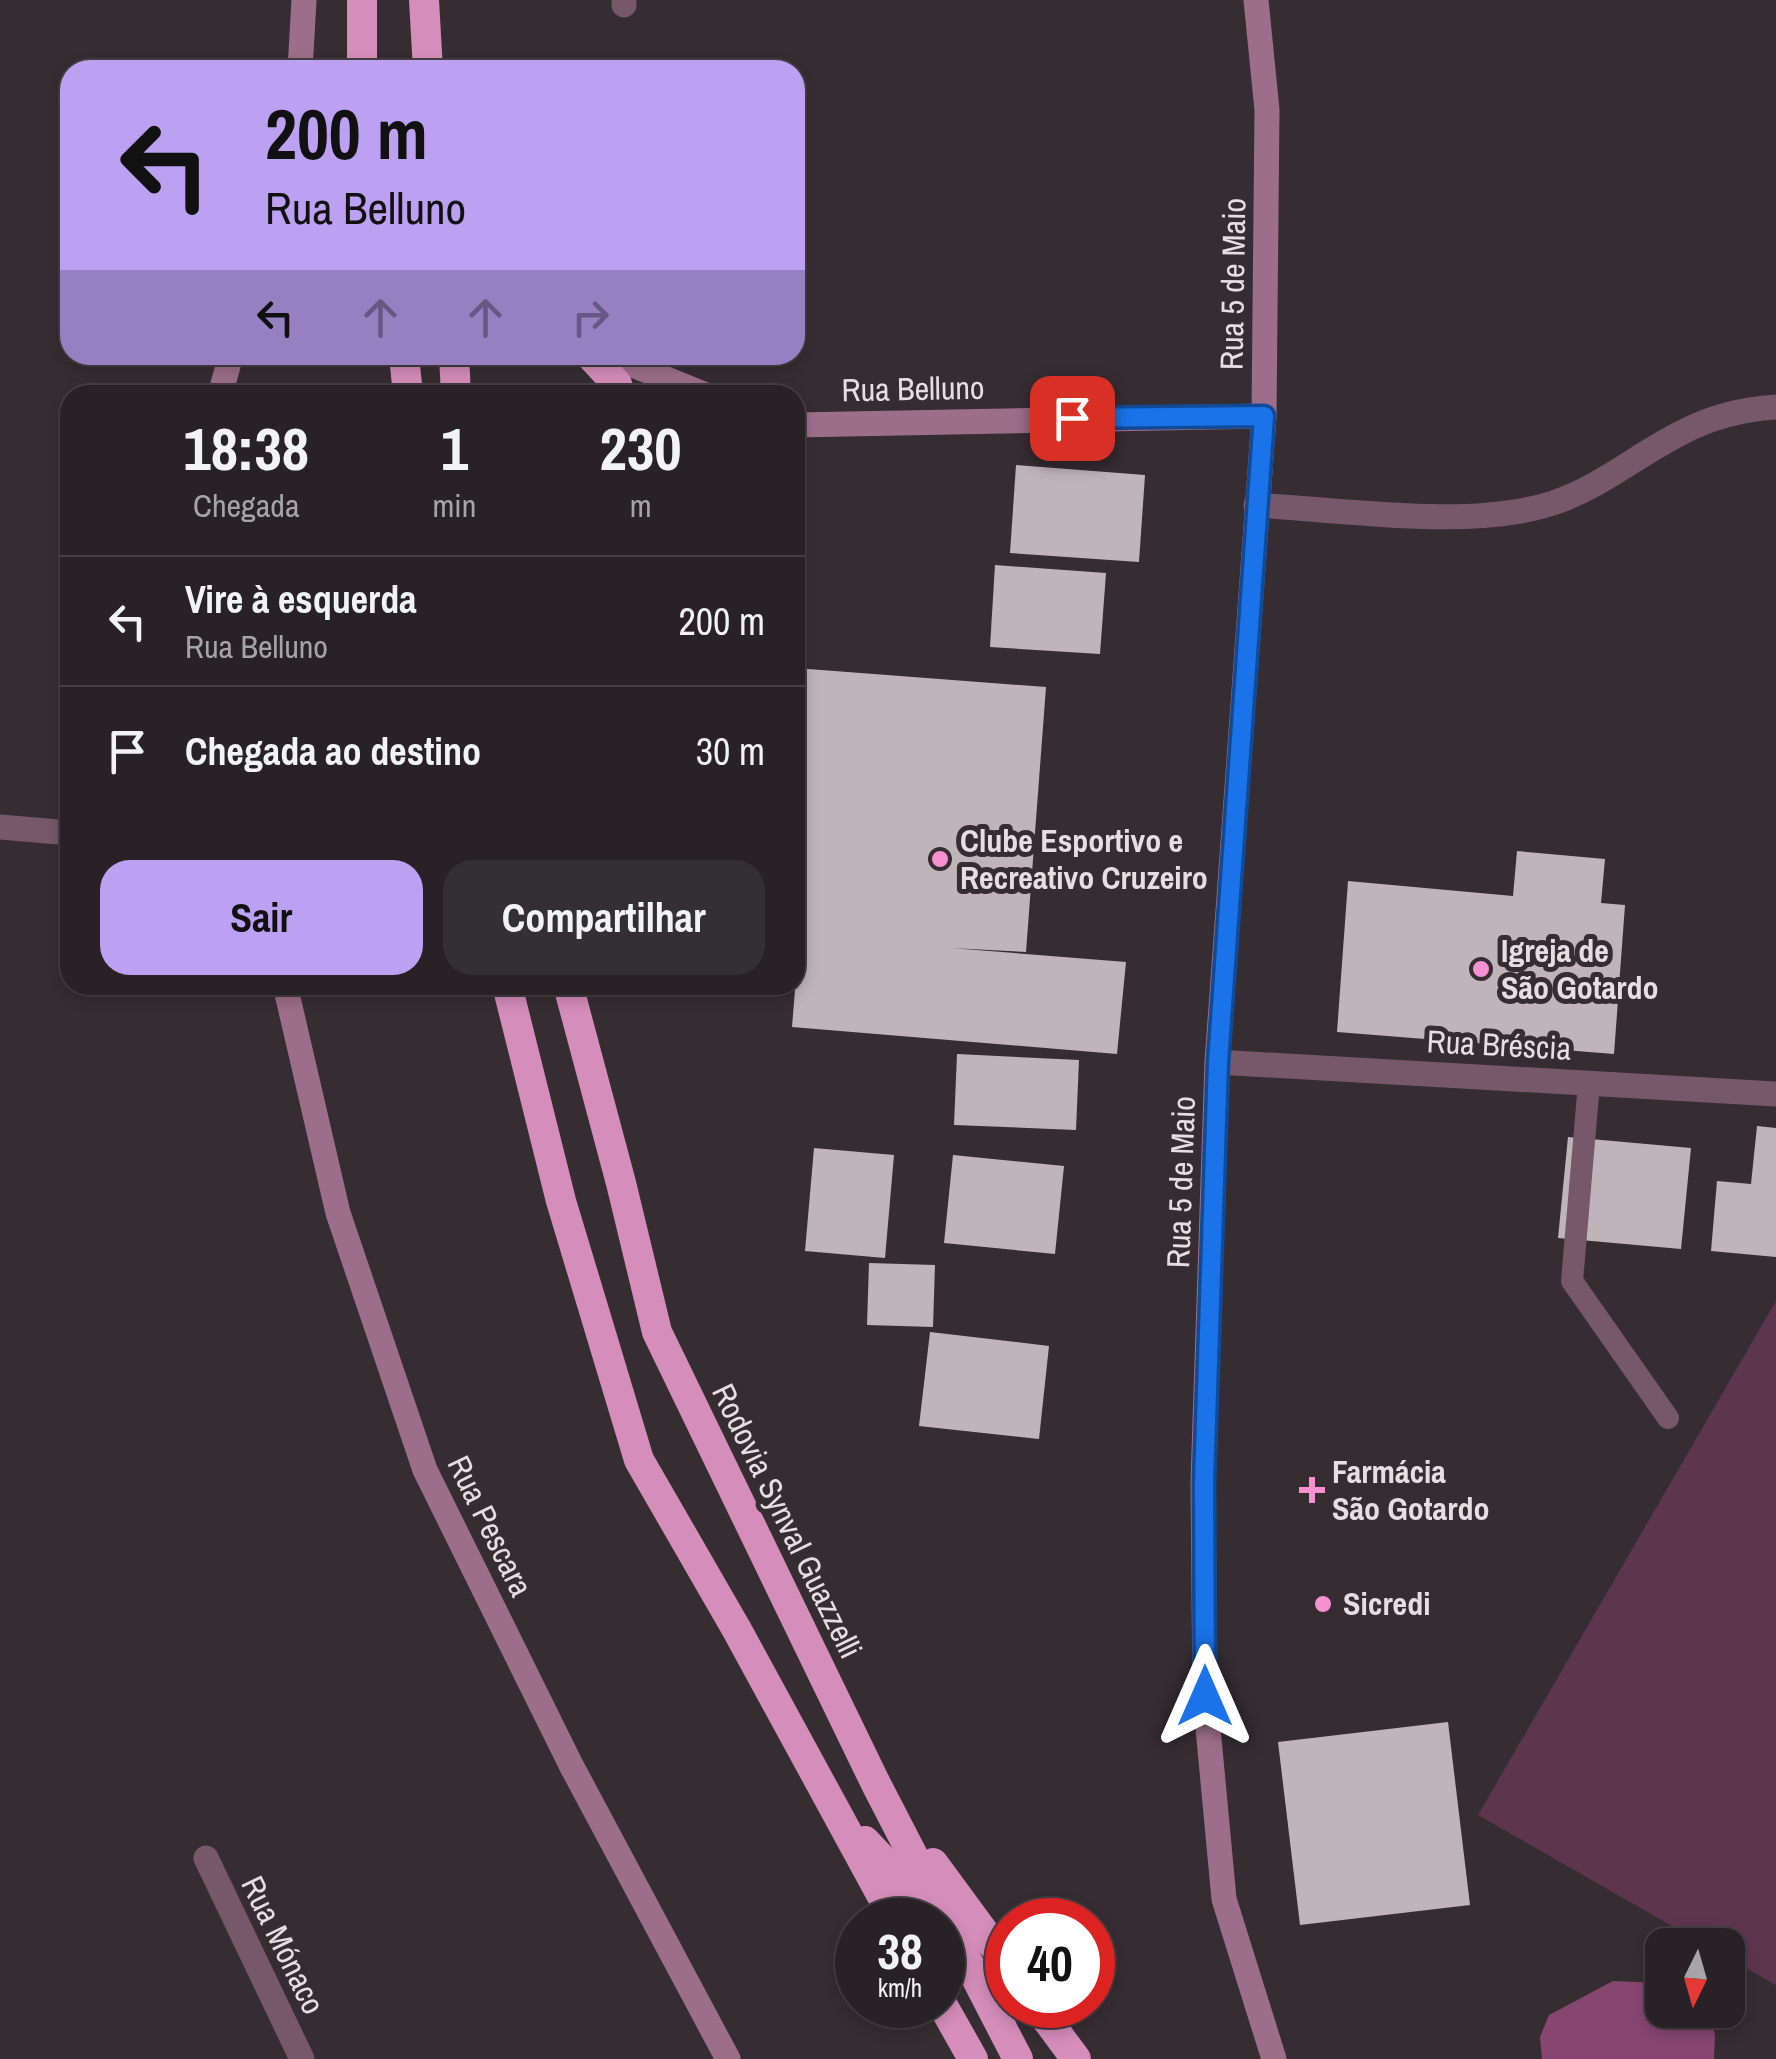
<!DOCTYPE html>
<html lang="pt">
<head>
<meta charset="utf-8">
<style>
  body { margin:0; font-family:"Archivo Narrow",sans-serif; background:#342f32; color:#f1f3f6; height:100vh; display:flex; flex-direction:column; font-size:38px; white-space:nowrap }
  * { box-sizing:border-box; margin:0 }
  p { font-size:32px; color:#a5a4a7 }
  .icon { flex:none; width:55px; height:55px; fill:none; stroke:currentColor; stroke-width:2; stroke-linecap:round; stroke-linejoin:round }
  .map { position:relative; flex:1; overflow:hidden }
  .side { position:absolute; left:60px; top:385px; width:745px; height:610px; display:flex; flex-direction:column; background:#282226; border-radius:30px; box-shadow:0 5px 15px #0003,0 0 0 2px #443f43 }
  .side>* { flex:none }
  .banner { position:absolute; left:60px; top:60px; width:745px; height:305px; border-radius:30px; box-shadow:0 5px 15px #0003,0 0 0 2px #443f43; background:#bca0f2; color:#111; overflow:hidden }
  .needle { width:65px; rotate:185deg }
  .tools { position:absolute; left:1645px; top:1928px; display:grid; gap:20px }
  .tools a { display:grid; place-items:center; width:100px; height:100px; border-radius:20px; background:#282226; box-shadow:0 5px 15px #0003,0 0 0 2px #443f43; font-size:50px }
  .speed { position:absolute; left:835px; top:1898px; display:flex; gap:20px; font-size:50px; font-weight:700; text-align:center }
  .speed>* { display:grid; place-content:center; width:130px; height:130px; border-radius:50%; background:#282226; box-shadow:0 5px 15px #0003,0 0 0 2px #443f43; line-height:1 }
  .speed small { font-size:25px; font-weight:400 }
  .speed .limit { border:15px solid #d22; background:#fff; color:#111 }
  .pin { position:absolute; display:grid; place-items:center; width:85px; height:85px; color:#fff; margin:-42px; border-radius:20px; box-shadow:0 5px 15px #0006 }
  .me { position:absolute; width:110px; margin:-55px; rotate:0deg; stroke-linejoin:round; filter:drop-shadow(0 0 8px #0008) }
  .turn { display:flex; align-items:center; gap:35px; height:210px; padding:0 40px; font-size:45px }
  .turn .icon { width:130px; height:130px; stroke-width:2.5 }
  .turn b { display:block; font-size:70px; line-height:85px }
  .lanes { display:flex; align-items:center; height:95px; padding:0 40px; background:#0003; justify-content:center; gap:50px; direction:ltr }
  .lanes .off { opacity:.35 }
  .eta { display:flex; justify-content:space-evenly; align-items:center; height:170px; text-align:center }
  .eta b { font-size:60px; font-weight:700; line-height:70px }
  .cta { display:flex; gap:20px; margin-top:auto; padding:20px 40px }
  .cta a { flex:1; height:115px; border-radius:30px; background:#bca0f2; color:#111; font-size:40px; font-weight:700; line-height:115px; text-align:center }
  .cta a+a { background:#342f32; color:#f1f3f6 }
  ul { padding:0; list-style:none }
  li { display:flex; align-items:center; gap:30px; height:130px; padding:0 40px; border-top:2px solid #443f43 }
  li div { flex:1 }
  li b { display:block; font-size:38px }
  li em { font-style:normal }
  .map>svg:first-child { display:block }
  .green { fill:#5e354f }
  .water { fill:#874670 }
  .building { fill:#c0b4bb }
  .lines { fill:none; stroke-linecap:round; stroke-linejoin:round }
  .lane { stroke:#76586a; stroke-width:22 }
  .street { stroke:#76586a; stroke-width:25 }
  .secondary { stroke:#9d6e8a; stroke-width:25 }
  .highway { stroke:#d58dba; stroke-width:30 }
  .route-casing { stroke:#114b97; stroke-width:25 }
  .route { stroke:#1a73e8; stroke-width:18 }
  .poi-dot { fill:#f690d1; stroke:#362d32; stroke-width:4 }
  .labels { text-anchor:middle; stroke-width:10; stroke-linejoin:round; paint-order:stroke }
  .street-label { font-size:32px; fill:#e5dfe2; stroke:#362d32 }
  .poi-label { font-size:32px; font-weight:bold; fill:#e5dfe2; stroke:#362d32; text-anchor:start }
</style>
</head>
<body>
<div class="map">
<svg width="1776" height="2059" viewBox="0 0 1776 2059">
  <rect width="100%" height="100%" fill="#362d32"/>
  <polygon class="green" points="1776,1301 1776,1985 1728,1958 1728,1945 1705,1945 1478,1815"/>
  <polygon class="water" points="1613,1981 1662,1983 1662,2010 1705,2010 1715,2034 1714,2059 1542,2059 1540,2037 1549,2015"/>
  <g class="building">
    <polygon points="1016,465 1145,475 1139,562 1010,553"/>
    <polygon points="995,565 1106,573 1100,654 990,647"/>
    <polygon points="795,668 1046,687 1026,952 951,948 1126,962 1117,1054 792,1027 802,904 795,904"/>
    <polygon points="1517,851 1605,859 1601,903 1625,905 1614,1054 1337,1032 1348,881 1513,896"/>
    <polygon points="957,1054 1079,1060 1076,1130 954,1125"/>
    <polygon points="1757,1126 1776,1128 1776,1257 1711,1251 1717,1181 1751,1184"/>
    <polygon points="1568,1137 1691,1148 1681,1249 1558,1238"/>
    <polygon points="814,1148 894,1155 885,1258 805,1251"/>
    <polygon points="953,1155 1064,1166 1055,1254 944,1243"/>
    <polygon points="869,1263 935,1265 933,1327 867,1325"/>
    <polygon points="930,1332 1049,1346 1039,1439 919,1426"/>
    <polygon points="1448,1722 1470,1905 1300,1925 1278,1742"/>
  </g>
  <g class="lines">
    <polyline class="lane" points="1589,1083 1572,1281 1668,1418"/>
    <g class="street">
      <polyline points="624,5 624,0"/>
      <path d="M1256,505C1343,510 1471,530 1553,503C1601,487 1637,455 1681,433C1711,417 1743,409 1776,407"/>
      <polyline points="0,827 70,833"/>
      <polyline points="1217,1062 1776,1094"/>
      <polyline points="206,1858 302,2059"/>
    </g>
    <g class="secondary">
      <polyline points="1256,0 1267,110 1264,416 1217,1062 1203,1482 1205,1696 1224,1899 1274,2059"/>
      <polyline points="300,70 304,0"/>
      <polyline points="608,355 706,395"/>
      <polyline points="220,395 231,355"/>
      <polyline points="795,425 1264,416"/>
      <polyline points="285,985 338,1213 425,1470 571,1765 728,2059"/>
    </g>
    <g class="highway">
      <polyline points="424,0 428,70"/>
      <polyline points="362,70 362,0"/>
      <polyline points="404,355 408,395"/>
      <polyline points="454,355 456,395"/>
      <polyline points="590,355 617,384 620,395"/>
      <polyline points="507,985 561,1201 639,1460 737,1630 895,1920"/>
      <polyline points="568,985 621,1183 657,1332 875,1782 1018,2059"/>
      <polyline points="865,1841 930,1910"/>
      <polyline points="933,1863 1008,1965"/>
      <polyline points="942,2004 973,2059"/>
      <polyline points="1036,2005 1076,2059"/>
    </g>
  </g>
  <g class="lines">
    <defs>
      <polyline id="route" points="1072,418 1264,416 1218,1062 1204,1482 1205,1696"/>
    </defs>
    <use href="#route" class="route-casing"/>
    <use href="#route" class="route"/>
  </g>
  <g class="poi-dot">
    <circle cx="940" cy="859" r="10"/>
    <circle cx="1481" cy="969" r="10"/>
    <path d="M1307 1475h10v10h10v10h-10v10h-10v-10h-10v-10h10z"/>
    <circle cx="1323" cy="1604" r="10"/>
  </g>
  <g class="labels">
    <g class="street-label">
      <text transform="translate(1233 284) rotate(-89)" y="11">Rua 5 de Maio</text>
      <text transform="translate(913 389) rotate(-1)" y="11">Rua Belluno</text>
      <text transform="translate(1499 1045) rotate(3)" y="11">Rua Bréscia</text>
      <text transform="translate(1181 1182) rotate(-88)" y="11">Rua 5 de Maio</text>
      <text transform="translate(787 1521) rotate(64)" y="11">Rodovia Synval Guazzelli</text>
      <text transform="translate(490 1526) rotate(64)" y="11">Rua Pescara</text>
      <text transform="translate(283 1945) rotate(64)" y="11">Rua Mónaco</text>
    </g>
    <g class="poi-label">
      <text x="960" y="852">Clube Esportivo e<tspan x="960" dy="37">Recreativo Cruzeiro</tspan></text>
      <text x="1501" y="962">Igreja de<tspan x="1501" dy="37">São Gotardo</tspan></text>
      <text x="1332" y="1483">Farmácia<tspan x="1332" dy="37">São Gotardo</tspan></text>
      <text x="1343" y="1615">Sicredi</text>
    </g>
  </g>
</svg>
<div class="tools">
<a><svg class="needle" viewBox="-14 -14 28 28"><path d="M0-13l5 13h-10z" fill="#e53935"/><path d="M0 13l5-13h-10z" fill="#a5a4a7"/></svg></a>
</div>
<div class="speed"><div>38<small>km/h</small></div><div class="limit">40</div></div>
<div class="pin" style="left:1072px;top:418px;background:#d93025"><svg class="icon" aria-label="arrive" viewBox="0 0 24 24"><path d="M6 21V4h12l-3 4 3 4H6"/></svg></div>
<svg class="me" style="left:1205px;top:1696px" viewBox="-20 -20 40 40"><path d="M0-17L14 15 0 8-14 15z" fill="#1a73e8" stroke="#fff" stroke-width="4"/></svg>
<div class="banner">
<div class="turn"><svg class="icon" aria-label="left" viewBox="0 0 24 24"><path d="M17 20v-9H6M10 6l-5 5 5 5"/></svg><div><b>200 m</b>Rua Belluno</div></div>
<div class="lanes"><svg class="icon" aria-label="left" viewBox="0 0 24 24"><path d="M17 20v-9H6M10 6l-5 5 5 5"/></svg><svg class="icon off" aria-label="ahead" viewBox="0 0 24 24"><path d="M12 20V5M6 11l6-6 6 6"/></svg><svg class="icon off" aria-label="ahead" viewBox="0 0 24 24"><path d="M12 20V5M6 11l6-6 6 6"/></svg><svg class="icon off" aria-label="right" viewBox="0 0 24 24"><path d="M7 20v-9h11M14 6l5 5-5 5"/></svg></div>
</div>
<section class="side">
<div class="eta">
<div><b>18:38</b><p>Chegada</p></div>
<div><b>1</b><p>min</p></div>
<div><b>230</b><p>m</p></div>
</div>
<ul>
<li><svg class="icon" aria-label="left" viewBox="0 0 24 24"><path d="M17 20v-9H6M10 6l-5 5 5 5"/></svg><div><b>Vire à esquerda</b><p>Rua Belluno</p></div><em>200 m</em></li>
<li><svg class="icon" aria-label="arrive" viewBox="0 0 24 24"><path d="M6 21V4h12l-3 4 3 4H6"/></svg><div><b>Chegada ao destino</b></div><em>30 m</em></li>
</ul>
<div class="cta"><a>Sair</a><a>Compartilhar</a></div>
</section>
</div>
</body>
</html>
